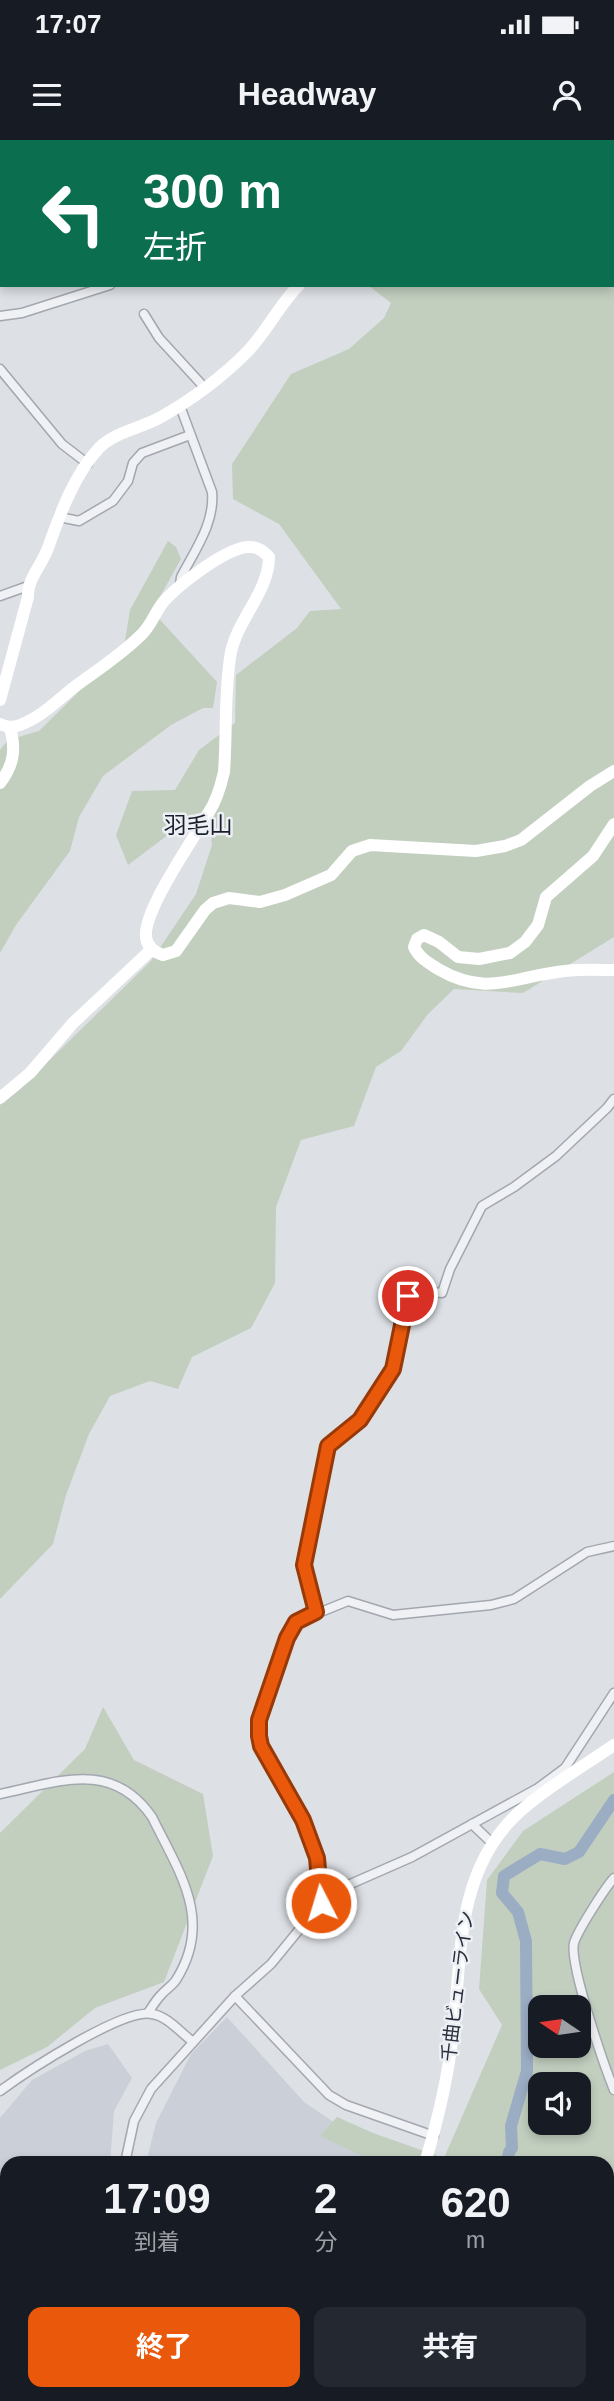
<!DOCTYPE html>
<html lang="ja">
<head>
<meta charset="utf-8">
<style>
  body { margin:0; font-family:Arial,"Noto Sans JP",sans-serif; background:#242831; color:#f1f3f6; height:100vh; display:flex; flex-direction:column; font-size:26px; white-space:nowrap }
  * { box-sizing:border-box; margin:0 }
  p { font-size:23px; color:#9ea1a6 }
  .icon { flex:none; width:38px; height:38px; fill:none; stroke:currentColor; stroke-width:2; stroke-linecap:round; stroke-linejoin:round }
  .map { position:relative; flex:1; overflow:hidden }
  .panel { position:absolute; left:0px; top:2016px; width:614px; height:245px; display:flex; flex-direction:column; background:#171b24; border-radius:21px 21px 0 0; box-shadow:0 4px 10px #0003 }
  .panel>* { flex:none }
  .top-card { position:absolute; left:0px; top:0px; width:614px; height:147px; box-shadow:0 4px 10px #0003; background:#0b6e4f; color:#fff; overflow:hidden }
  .needle { width:46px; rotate:283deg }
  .tools { position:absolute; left:528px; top:1855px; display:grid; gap:14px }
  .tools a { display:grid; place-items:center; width:63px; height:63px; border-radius:14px; background:#171b24; box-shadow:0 4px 10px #0003; font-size:35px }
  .pin { position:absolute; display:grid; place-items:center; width:60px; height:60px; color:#fff; margin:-30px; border:4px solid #fff; border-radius:50%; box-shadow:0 2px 7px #0007 }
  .me { position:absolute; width:77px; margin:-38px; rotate:355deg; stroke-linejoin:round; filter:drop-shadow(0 0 5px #0008) }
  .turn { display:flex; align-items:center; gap:24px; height:147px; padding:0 28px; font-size:32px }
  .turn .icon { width:91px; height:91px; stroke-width:2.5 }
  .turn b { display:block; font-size:49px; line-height:60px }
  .eta { display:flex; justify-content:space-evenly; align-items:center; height:119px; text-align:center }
  .eta b { font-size:42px; font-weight:700; line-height:49px }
  .cta { display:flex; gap:14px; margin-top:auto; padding:14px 28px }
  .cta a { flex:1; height:80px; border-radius:14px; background:#ea580c; color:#fff; font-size:28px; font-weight:700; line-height:80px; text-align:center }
  .cta a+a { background:#242831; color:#f1f3f6 }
  .status { display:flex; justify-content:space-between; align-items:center; height:49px; padding:0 35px; background:#171b24; direction:ltr }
  .status svg { height:19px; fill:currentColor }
  header { display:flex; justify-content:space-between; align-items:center; height:91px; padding:0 28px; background:#171b24; font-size:32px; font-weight:700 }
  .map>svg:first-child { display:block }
  .built { fill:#cbcfd7 }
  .green { fill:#c2cfbf; fill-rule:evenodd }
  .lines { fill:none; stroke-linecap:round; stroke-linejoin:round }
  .river { stroke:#9badc3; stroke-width:12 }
  .street-casing { stroke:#a3a7af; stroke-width:11 }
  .street { stroke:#eff1f4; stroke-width:8 }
  .secondary { stroke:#fff; stroke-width:12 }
  .route-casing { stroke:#983908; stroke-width:18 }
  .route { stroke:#ea580c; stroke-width:12 }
  .labels { text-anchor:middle; stroke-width:5; stroke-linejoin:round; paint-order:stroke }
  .street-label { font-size:19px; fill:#282e3b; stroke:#eceff3 }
  .quarter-label { font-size:23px; fill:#1a1f2b; stroke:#eceff3 }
</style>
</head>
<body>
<div class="status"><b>17:07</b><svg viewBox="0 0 49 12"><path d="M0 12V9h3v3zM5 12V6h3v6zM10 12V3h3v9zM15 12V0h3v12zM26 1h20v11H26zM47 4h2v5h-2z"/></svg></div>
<header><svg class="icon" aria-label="menu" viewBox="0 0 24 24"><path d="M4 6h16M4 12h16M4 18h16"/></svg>Headway<svg class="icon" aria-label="person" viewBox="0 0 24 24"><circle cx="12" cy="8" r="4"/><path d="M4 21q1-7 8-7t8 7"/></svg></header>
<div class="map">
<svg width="614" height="2261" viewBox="0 0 614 2261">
  <rect width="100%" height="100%" fill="#dde0e5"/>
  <g class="built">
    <polygon points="227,1877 304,1962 381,2014 379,2023 146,2023 156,1983 191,1914"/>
    <polygon points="108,1904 132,1938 114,1971 110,2023 7,2023 7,2205 0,2196 0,1978 32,1940 85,1911"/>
  </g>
  <g class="green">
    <polygon points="281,0 614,0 614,797 523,853 454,849 428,874 401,911 376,927 354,986 301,1000 276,1067 275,1143 251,1188 192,1217 178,1249 150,1241 110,1256 89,1294 66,1355 53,1404 0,1459 0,965 19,950 151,821 196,754 212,705 210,684 177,688 128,725 116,695 132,651 175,650 199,610 235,583 236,535 297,488 310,471 341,469 279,384 233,359 232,324 291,234 349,209 384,178 391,163 368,145 612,145 612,2"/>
    <polygon points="168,401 176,407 181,419 152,471 217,542 213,568 203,568 171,585 103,636 79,677 70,711 16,785 0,813 0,610 8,600 39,591 124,507 130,470"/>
    <polygon points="103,1567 134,1620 203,1654 213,1716 164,1842 95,1868 47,1907 0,1930 0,1693 85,1609"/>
    <path d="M614,1632V2261H273L263,2254H607V2023H377L320,1996L337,1977L373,1993L444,2018L502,1885L479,1849L487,1740L523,1691ZM541,1867H579V1906H541ZM541,1944H579V1983H541Z"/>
  </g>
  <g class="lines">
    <g class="river">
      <polyline points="507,2023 509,2012 512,2008 511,1986 527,1931 526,1801 518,1772 502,1753 504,1736 540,1714 565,1719 579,1712 614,1660"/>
      <polyline points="471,2261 478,2254"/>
    </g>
    <defs>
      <g id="street">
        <polyline points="144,174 159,198 204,247"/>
        <polyline points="0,176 22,173 110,145"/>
        <polyline points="0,229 62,304 88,324"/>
        <path d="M180,266L212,352C215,383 195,410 181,437L180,445"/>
        <polyline points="59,377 79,381 113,361 128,341 133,323 142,313 190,295"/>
        <polyline points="0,456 28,446"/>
        <polyline points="316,1472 304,1425 328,1306 360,1280 393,1229 411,1150 442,1153 450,1129 482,1066 514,1047 556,1016 607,968 614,959"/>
        <path d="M0,1654C58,1642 112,1619 152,1677C179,1732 214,1780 176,1840C172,1846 166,1849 161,1855C156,1860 152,1867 148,1873"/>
        <polyline points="472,1684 493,1704"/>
        <path d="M614,1738C605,1748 578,1790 574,1803C569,1824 604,1925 614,1950"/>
        <polyline points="321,1763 317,1718 303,1680 261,1606 259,1580 287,1498 296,1482 348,1461 393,1475 491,1465 514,1459 587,1412 614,1406"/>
        <polyline points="235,1856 329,1955 346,1965 434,1996"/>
        <path d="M0,1951C26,1932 123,1868 152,1874C167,1876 180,1892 192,1901"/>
        <polyline points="125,2023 134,1981 151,1949 235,1856 271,1824 321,1763 339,1749 412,1717 538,1648 565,1628 614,1553"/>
        <polyline points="607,2105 614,2100"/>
        <polyline points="607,2207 614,2229"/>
        <polyline points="220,2254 223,2261"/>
      </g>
    </defs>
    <use href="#street" class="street-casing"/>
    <use href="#street" class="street"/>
    <g class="secondary">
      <polyline points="612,61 614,60"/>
      <path d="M0,560L28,457C27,439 42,425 48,408C60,374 74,335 99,308C114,292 142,288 161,277C191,260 222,237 246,213C266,193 279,165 299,145"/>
      <path d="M0,584C8,587 12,588 20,585C40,578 57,561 73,548C96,531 121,515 141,495C152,485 155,471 165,460C180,444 228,406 250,407C258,407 263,411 269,417C269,451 238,479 231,512C224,550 227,592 224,632C221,645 217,660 209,672C195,697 143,770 146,797C147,807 154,812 163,815L176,811L205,770L213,763L229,758L260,762L285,755L331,735L352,711L370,705L476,711L505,706L521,700L590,646L614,631"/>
      <path d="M0,643C14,625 16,609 10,588"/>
      <path d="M614,684L593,716L546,757L538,785L525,802L510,813L479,819L458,817L439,802L424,795L417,799L414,807C419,818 429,823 438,829C488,858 514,836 565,831C581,829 598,830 614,830"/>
      <polyline points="0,958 30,933 73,883 152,809"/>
      <path d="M425,2023C438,1980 448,1937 453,1893C462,1817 455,1736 514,1677C539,1652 584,1626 614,1605"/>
      <polyline points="422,2261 425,2254"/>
    </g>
  </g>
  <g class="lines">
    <defs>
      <polyline id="route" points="321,1763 317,1718 303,1680 261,1606 259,1596 259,1580 287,1498 296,1482 316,1472 304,1425 328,1306 360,1280 393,1229 408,1156"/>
    </defs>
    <use href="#route" class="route-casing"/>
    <use href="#route" class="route"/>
  </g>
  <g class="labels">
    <g class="street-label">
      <text transform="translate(457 1846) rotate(-83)" y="7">千曲ビューライン</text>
    </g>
    <g class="quarter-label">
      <text x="198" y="693">羽毛山</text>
    </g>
  </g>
</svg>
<div class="tools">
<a><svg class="needle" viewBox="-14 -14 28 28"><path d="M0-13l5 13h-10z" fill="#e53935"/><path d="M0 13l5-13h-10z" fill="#9ea1a6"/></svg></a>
<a><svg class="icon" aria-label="sound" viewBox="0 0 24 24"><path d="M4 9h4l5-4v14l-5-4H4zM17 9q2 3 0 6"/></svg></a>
</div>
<div class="pin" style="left:408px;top:1156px;background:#d93025"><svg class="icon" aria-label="arrive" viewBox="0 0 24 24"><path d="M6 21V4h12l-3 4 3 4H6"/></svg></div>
<svg class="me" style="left:321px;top:1763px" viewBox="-20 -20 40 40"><circle r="17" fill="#ea580c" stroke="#fff" stroke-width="3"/><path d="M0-11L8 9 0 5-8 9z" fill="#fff"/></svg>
<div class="top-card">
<div class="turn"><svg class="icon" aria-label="left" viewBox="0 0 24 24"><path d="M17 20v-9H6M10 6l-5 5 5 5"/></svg><div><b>300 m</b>左折</div></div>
</div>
<section class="panel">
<div class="eta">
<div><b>17:09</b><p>到着</p></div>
<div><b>2</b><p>分</p></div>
<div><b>620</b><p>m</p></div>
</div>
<div class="cta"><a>終了</a><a>共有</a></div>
</section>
</div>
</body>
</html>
